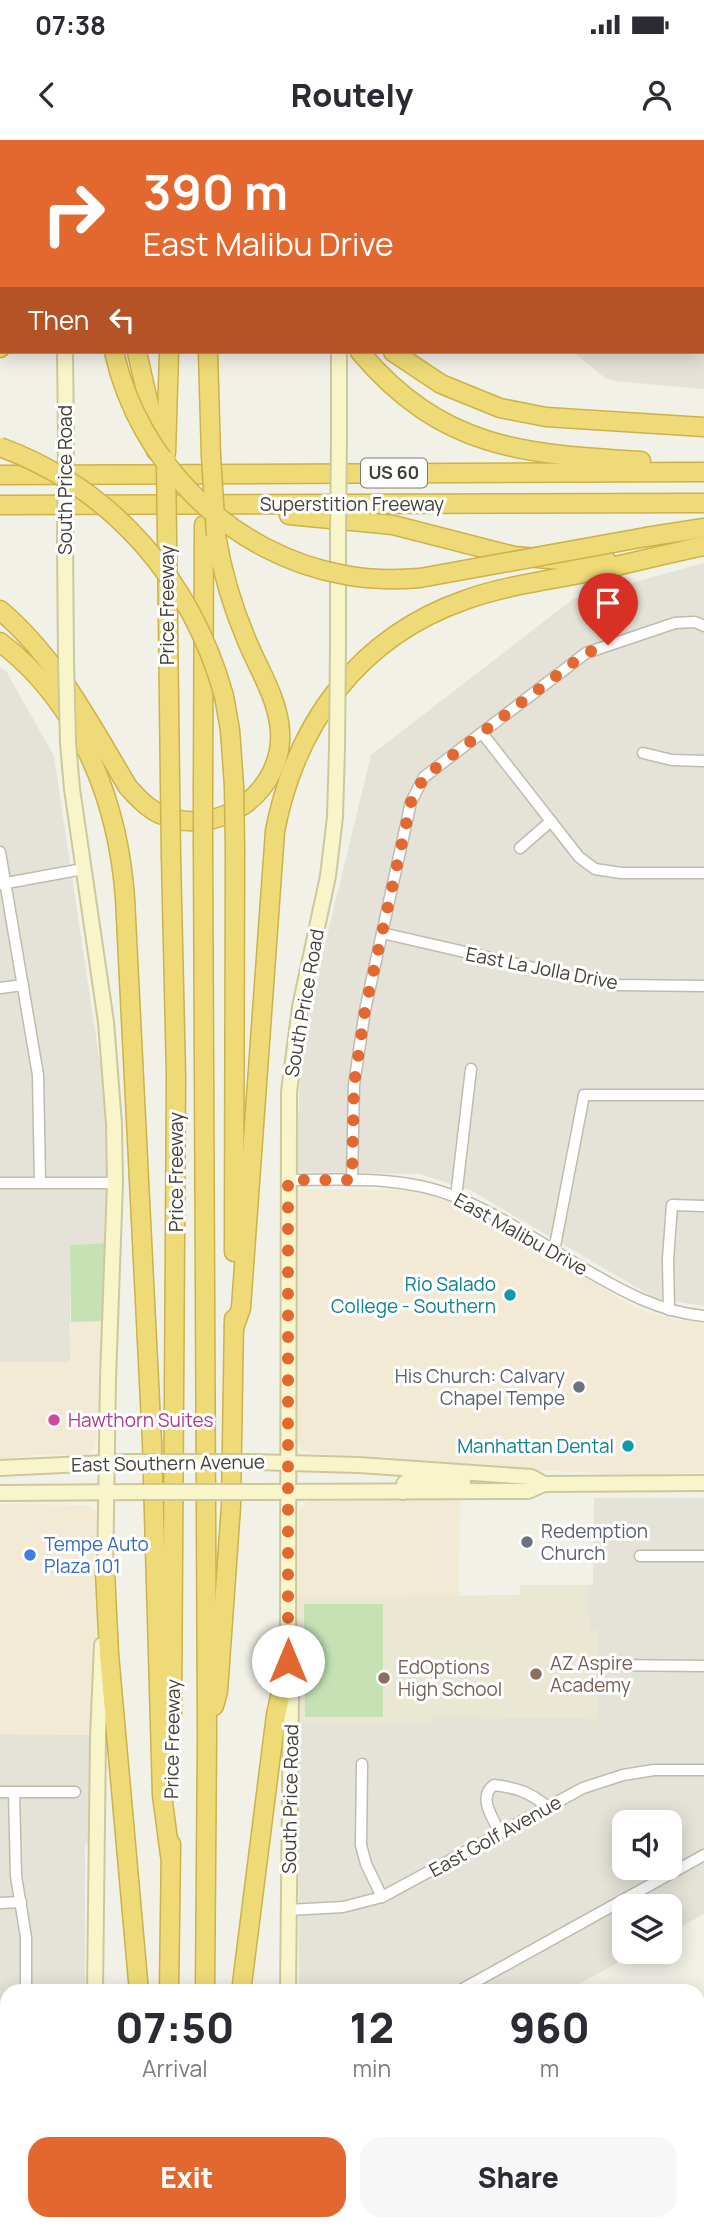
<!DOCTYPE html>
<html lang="en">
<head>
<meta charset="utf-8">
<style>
  body { margin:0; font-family:Manrope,sans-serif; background:#f7f7f7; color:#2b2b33; height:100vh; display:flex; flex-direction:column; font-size:26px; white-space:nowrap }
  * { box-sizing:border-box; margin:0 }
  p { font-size:23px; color:#7c7c81 }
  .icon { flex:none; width:38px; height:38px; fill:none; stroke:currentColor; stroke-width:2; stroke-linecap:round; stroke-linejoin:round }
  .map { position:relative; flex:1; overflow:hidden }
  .drawer { position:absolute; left:0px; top:1844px; width:705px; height:247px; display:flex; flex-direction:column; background:#fff; border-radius:21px 21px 0 0; box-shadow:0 4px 18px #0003 }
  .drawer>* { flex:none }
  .guide { position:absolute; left:0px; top:0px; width:705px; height:214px; box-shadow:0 4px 18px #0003; background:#e2682f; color:#fff; overflow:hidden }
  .fabs { position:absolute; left:612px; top:1670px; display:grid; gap:14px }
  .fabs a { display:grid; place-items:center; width:70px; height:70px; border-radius:14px; background:#fff; box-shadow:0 4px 18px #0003; font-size:35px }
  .pin { position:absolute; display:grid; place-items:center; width:60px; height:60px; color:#fff; margin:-72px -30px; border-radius:50% 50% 50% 0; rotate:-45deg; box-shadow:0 0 7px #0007 }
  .pin .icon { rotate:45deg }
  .me { position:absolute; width:77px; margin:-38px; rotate:0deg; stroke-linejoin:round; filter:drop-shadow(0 0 5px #0008) }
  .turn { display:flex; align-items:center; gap:24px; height:147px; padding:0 28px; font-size:32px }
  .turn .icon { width:91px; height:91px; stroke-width:2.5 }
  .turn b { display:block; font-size:49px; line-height:60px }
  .then { display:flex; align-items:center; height:66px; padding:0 28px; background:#0003; gap:14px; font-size:26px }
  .eta { display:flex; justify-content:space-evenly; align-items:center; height:119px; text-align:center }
  .eta b { font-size:42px; font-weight:800; line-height:49px }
  .button { display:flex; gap:14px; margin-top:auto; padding:14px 28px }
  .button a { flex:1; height:80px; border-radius:21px; background:#e2682f; color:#fff; font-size:28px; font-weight:800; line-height:80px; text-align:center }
  .button a+a { background:#f7f7f7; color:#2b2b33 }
  .status { display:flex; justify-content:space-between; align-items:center; height:49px; padding:0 35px; background:#fff; direction:ltr }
  .status svg { height:19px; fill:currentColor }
  header { display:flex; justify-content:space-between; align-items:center; height:91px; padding:0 28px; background:#fff; font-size:32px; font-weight:800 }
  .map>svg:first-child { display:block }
  .residential { fill:#e5e3d7; fill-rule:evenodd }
  .commercial { fill:#f2ead5 }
  .education { fill:#eae7d3 }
  .green { fill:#c6e2b5 }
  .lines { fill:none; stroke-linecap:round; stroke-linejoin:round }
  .minor-casing { stroke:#bfbcae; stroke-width:13 }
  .secondary-casing { stroke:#cdc89c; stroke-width:18 }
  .motorway-casing { stroke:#ccb248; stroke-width:21 }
  .minor { stroke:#fff; stroke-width:10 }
  .secondary { stroke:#f9f5cb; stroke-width:14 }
  .motorway { stroke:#eedb77; stroke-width:18 }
  .secondary-bridge-casing { stroke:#cdc89c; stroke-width:18; stroke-linecap:butt }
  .motorway-bridge-casing { stroke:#ccb248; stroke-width:21; stroke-linecap:butt }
  .secondary-bridge { stroke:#f9f5cb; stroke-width:14 }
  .motorway-bridge { stroke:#eedb77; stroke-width:18 }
  .route { stroke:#e2682f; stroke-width:12; stroke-dasharray:0 21.6 }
  .culture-dot { fill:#0f9aa8; stroke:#fff; stroke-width:2.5 }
  .worship-dot { fill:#6b7280; stroke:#fff; stroke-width:2.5 }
  .hotel-dot { fill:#d1479c; stroke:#fff; stroke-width:2.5 }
  .shop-dot { fill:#3f7fe0; stroke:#fff; stroke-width:2.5 }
  .education-dot { fill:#8d6e63; stroke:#fff; stroke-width:2.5 }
  .labels { text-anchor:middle; stroke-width:6; stroke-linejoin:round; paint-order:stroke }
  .shield { fill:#fff; stroke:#7c7b73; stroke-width:2 }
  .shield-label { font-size:18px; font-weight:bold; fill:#444237 }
  .street-label { font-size:19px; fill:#444237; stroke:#fff }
  .culture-label { font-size:19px; fill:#0d838f; stroke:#fff; text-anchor:end }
  .worship-label { font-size:19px; fill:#5b616d; stroke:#fff; text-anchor:end }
  .hotel-label { font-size:19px; fill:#b23c85; stroke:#fff; text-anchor:start }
  .shop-label { font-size:19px; fill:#366cbe; stroke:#fff; text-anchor:start }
  .education-label { font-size:19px; fill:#785e54; stroke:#fff; text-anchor:start }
</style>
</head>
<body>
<div class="status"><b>07:38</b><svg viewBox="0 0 49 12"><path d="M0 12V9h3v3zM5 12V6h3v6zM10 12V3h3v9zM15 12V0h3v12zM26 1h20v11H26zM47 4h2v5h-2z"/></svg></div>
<header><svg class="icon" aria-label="back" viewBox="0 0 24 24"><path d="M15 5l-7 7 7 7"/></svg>Routely<svg class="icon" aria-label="person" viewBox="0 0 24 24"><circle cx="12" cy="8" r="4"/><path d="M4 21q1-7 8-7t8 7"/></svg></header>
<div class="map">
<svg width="704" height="2091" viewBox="0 0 704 2091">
  <rect width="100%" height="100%" fill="#f2f1e8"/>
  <g class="residential">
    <polygon points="367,0 704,0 704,249 614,241 605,238 573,212 704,212 704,2 367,2"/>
    <polygon points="704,423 704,1166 655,1158 470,1050 419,1034 296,1032 301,912 320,825 371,615 573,459"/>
    <polygon points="0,528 6,531 54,616 104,950 108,1103 70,1105 70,1222 0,1222"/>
    <path d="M594,1358H704V1774L670,1793V1766H625V1811H638L567,1851H299L298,1584H430V1576L597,1577L596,1490H589L587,1445H593ZM625,1682H670V1727H625Z"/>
    <polygon points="0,1594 93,1595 91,1703 85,1704 85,1851 7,1852 7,2084 84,2084 84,2091 0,2091"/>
    <polygon points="704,1976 704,2091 300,2091 300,2084 698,2084 698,1981"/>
  </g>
  <g class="commercial">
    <polygon points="299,1049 405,1050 447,1060 464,1067 637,1168 672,1179 704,1183 704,1333 613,1334 514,1329 431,1324 387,1317 317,1314 301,1309 294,1297 296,1051"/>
    <polygon points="107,1181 100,1225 98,1292 94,1309 86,1316 80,1317 51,1314 23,1316 0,1322 0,1222 70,1222 71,1182"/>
    <polygon points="318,1359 460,1359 459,1456 298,1457 299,1370 306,1362"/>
    <polygon points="0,1364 84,1365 94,1369 99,1376 100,1383 93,1595 0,1594"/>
  </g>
  <polygon class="education" points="520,1445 587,1445 589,1490 597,1490 597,1579 431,1576 430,1584 293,1584 294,1501 298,1457 519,1455"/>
  <g class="green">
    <polygon points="108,1103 107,1181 71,1182 70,1105"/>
    <polygon points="304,1464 383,1464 383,1577 305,1577"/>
  </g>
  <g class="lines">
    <defs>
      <g id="minor">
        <polyline points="420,0 420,2"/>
        <polyline points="482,593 579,717 595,729 621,733 704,733"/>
        <polyline points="643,613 672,620 704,621"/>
        <polyline points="520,708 551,681"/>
        <polyline points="0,712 38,935 40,1043"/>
        <polyline points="1,744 83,729"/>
        <polyline points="382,793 582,839 619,845 704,846"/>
        <polyline points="0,848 23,845"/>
        <path d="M288,1040C343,1040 404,1035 456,1057C502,1076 544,1105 586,1130C624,1152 660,1172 704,1176"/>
        <polyline points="352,1040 354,945 365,870 411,662 424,637 586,513 675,483 695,482 704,486"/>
        <polyline points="0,1043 115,1043"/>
        <polyline points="456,1057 471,929"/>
        <polyline points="554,1111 584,955 704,955"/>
        <polyline points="669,1170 668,1119 672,1065 704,1066"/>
        <polyline points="640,1416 704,1416"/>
        <polyline points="603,1525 704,1526"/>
        <polyline points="362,1624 361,1705 366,1724 382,1757"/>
        <polyline points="0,1652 75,1652"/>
        <polyline points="14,1653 16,1736 26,1797 26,1852"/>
        <path d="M500,1693C493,1678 477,1657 494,1645C518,1648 529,1652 548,1667"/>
        <polyline points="0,1763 21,1762"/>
        <polyline points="288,1770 343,1767 382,1757 583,1648 623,1635 654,1630 704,1630"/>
        <polyline points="457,1852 704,1715"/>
        <polyline points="698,2045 704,2041"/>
        <polyline points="26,2084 26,2091"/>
        <polyline points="472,2091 475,2084"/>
        <polyline points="644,2091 652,2084"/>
      </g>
      <g id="secondary">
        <polyline points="340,0 340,2"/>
        <polyline points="90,2 91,0"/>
        <polyline points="65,212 66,296"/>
        <polyline points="339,212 339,298"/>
        <polyline points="338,396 338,504"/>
        <polyline points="65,404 66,519"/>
        <polyline points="72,649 106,882 114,984 115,1043 108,1239 105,1439"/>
        <polyline points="250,1322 359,1325 531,1337 544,1344"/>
        <polyline points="0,1328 126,1322"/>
        <polyline points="256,1352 528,1351 544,1344 704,1343"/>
        <polyline points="403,1352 404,1344 407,1341 463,1342"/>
        <polyline points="0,1353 145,1352"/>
        <polyline points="95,1852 98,1598 102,1505"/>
        <polyline points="288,1852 291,1551 288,1521 289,952 300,867 328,736 335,677 337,608"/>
        <polyline points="286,2084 286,2091"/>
        <polyline points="95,2091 95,2084"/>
      </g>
      <g id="motorway">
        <polyline points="288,0 288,2"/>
        <polyline points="139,2 140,0"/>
        <polyline points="204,2 205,0"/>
        <polyline points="235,2 235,0"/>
        <polyline points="0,208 2,206"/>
        <polyline points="137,212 151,274 156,311"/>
        <polyline points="208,212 211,316"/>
        <path d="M360,212C442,309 523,314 641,321"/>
        <polyline points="393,212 441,244 500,268 546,277 704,287"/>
        <polyline points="166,313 169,212"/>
        <polyline points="0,335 704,332"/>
        <polyline points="0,365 704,363"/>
        <polyline points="289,375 393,385 514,416 561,420 606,420"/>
        <polyline points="646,397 704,388"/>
        <polyline points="167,398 170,643"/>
        <path d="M0,470C57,518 90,584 128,647C137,657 147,668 160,674C217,700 284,653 280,591C278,559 259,530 247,501C232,466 222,432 216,395"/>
        <path d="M0,502C80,563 118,661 125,758L152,1302L162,1655L170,1715"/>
        <polyline points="224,556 230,590 234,646"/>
        <polyline points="203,648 204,385"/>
        <polyline points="203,704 207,1597 205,1852"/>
        <polyline points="171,717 176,936 172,1574"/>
        <polyline points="234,1112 235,710"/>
        <path d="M234,1188L241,1168L275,691C296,583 359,497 465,460C503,446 545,441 584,433C624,425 664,414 704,406"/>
        <polyline points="105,1431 109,1514 139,1852"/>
        <polyline points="214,1566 218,1551 231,1366 234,1179"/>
        <polyline points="169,1852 171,1704"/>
        <polyline points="241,1852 276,1575 288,1521"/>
        <polyline points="155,2084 156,2091"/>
        <polyline points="214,2091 215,2084"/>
      </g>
    </defs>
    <use href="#minor" class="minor-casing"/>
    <use href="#secondary" class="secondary-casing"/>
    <use href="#motorway" class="motorway-casing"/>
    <use href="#minor" class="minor"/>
    <use href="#secondary" class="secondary"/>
    <use href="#motorway" class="motorway"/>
    <defs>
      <g id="secondary-bridge">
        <polyline points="338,396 339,298"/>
        <polyline points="65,404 66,296"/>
        <polyline points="66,519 68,603 72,649"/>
        <polyline points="337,608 338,504"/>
        <polyline points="126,1322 250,1322"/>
        <polyline points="145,1352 256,1352"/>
      </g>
      <g id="motorway-bridge">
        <path d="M114,212C139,324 232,415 345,435C370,440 395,440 420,438L646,397"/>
        <path d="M0,307C114,349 192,441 224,556"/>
        <polyline points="211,316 216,395"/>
        <polyline points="166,320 167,398"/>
        <polyline points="170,643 171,717"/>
        <polyline points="234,646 235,710"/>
        <polyline points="203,704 203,648"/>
      </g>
    </defs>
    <use href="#secondary-bridge" class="secondary-bridge-casing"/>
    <use href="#motorway-bridge" class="motorway-bridge-casing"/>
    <use href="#secondary-bridge" class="secondary-bridge"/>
    <use href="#motorway-bridge" class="motorway-bridge"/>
  </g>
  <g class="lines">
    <polyline class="route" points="288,1521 288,1040 352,1040 354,945 365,870 411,662 424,637 586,513 608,505"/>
  </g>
  <g class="culture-dot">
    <circle cx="510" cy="1155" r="7"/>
    <circle cx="628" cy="1306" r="7"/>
  </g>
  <g class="worship-dot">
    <circle cx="579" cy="1247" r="7"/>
    <circle cx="527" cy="1402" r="7"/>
  </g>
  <circle class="hotel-dot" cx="54" cy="1280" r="7"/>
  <circle class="shop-dot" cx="30" cy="1415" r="7"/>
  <g class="education-dot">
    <circle cx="536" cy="1534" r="7"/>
    <circle cx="384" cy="1538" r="7"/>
  </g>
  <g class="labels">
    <rect class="shield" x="361" y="318.5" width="66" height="29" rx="5"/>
    <g class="shield-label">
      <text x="394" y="339">US 60</text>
    </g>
    <g class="street-label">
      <text transform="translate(65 340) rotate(-90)" y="7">South Price Road</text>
      <text x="352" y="371">Superstition Freeway</text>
      <text transform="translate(167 465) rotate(-90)" y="7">Price Freeway</text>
      <text transform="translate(542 828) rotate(11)" y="7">East La Jolla Drive</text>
      <text transform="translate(304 863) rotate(-80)" y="7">South Price Road</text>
      <text transform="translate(176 1032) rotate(-90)" y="7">Price Freeway</text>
      <text transform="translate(521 1094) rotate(29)" y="7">East Malibu Drive</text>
      <text transform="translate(168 1323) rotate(-1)" y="7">East Southern Avenue</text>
      <text transform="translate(172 1599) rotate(-89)" y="7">Price Freeway</text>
      <text transform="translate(290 1659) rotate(-89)" y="7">South Price Road</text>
      <text transform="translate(495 1696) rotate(-29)" y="7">East Golf Avenue</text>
    </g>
    <g class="culture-label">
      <text x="496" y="1151">Rio Salado<tspan x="496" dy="22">College - Southern</tspan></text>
      <text x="614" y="1313">Manhattan Dental</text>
    </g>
    <g class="worship-label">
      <text x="565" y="1243">His Church: Calvary<tspan x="565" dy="22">Chapel Tempe</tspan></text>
      <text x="541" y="1398" text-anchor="start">Redemption<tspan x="541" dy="22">Church</tspan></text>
    </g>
    <g class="hotel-label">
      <text x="68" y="1287">Hawthorn Suites</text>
    </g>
    <g class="shop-label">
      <text x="44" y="1411">Tempe Auto<tspan x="44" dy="22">Plaza 101</tspan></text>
    </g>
    <g class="education-label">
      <text x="550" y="1530">AZ Aspire<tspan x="550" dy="22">Academy</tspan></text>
      <text x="398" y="1534">EdOptions<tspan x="398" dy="22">High School</tspan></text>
    </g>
  </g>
</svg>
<div class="fabs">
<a><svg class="icon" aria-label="sound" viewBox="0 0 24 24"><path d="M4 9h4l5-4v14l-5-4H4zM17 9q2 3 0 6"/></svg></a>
<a><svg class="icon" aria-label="layers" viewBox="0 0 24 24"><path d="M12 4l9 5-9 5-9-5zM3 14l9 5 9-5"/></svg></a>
</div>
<div class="pin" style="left:608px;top:505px;background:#d93025"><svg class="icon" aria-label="arrive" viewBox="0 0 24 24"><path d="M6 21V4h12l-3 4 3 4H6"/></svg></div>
<svg class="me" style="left:288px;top:1521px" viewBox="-20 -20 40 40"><circle r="19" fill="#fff"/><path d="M0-13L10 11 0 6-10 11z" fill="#e2682f"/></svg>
<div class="guide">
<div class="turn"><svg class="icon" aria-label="right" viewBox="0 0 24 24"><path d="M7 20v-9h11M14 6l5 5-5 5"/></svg><div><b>390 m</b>East Malibu Drive</div></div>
<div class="then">Then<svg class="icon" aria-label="left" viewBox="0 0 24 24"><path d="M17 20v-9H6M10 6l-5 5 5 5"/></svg></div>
</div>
<section class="drawer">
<div class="eta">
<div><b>07:50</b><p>Arrival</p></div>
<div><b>12</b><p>min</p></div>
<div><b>960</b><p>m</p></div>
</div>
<div class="button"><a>Exit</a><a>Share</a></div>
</section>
</div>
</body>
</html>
